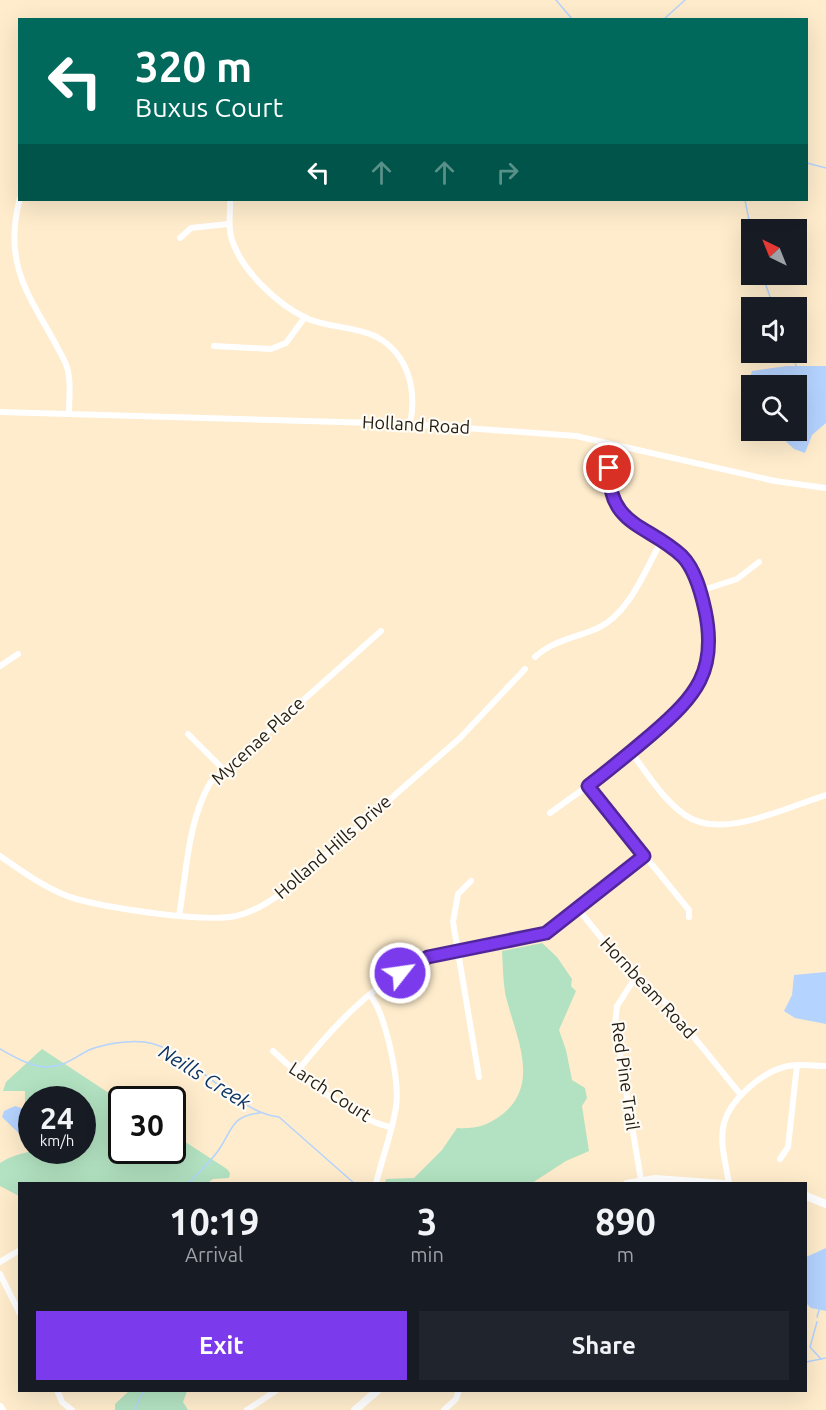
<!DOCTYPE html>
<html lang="en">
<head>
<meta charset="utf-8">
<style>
  body { margin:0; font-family:Ubuntu,sans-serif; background:#20242c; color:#f1f3f6; height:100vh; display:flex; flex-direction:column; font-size:22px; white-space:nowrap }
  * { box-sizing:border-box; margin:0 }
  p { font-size:20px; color:#9ea1a6 }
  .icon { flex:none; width:33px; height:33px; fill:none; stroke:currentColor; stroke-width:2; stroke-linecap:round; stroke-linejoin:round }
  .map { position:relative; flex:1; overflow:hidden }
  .drawer { position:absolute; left:18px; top:1182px; width:789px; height:210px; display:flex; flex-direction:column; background:#171b24; border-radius:0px; box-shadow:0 6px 24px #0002 }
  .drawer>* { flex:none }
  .banner { position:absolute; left:18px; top:18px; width:790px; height:183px; border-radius:0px; box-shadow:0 6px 24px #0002; background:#00695c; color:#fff; overflow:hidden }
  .needle { width:39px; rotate:317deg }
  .fabs { position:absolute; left:741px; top:219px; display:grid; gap:12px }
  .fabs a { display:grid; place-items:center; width:66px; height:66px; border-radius:0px; background:#171b24; box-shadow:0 6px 24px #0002; font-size:30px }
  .speed { position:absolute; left:18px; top:1086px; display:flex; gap:12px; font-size:30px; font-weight:700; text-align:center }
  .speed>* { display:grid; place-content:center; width:78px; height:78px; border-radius:50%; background:#171b24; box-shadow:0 6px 24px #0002; line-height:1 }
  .speed small { font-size:15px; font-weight:400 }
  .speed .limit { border:3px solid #111; border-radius:9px; background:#fff; color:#111 }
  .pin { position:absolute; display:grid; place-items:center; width:51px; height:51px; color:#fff; margin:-26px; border:3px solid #fff; border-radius:50%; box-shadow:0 2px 6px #0007 }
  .me { position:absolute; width:66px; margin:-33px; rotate:60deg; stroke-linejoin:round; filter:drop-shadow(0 0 4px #0008) }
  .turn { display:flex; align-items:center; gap:21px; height:126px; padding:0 18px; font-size:27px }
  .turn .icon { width:78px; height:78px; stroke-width:2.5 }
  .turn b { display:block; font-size:42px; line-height:51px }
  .lanes { display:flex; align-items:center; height:57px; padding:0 18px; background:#0003; justify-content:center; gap:30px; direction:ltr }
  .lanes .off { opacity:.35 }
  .eta { display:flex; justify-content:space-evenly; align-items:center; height:102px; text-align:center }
  .eta b { font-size:36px; font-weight:700; line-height:42px }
  .button { display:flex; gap:12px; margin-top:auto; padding:12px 18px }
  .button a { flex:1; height:69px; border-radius:0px; background:#7c3aed; color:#fff; font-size:24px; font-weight:700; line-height:69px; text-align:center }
  .button a+a { background:#20242c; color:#f1f3f6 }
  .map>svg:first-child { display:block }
  .green { fill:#b2e2c1 }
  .water { fill:#b4d3fe }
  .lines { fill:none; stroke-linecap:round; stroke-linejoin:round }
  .stream { stroke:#b4d3fe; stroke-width:1.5 }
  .street { stroke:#fff; stroke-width:6 }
  .secondary { stroke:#fff; stroke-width:8 }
  .route-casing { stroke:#51269a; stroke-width:15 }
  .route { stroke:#7c3aed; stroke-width:10 }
  .labels { text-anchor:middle; stroke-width:4.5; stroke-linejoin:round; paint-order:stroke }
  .street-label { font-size:18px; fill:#221c10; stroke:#fffbf5 }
  .water-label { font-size:20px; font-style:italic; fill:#093365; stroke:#fffbf5 }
</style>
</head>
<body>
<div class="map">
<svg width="826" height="1410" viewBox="0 0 826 1410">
  <rect width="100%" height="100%" fill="#feeccc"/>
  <g class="green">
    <path d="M542,943L557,957L572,979L571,986L576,991L559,1030L566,1050L572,1080L585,1088L587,1098L582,1106L589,1151L566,1161L532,1183H385L386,1179L414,1178L442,1150L457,1128C474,1129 487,1126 500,1116C542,1086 516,1037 506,997C503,983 503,966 502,951Z"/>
    <path d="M42,1049L121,1101L122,1150H172L173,1134L227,1169L230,1173L229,1178L213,1179L206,1184H20L19,1196L0,1186V1163C25,1147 54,1150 82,1150V1100H32L31,1119L25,1105V1091H3L6,1082Z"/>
    <polygon points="129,1391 187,1391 183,1402 188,1410 115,1410 115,1404"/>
  </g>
  <g class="water">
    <polygon points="787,366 826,366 826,423 812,435 805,453 794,449 775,431 796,430 796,386 752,386 751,392 749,380 752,371"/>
    <polygon points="826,972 826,1024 795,1018 784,1011 792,995 794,975"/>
    <polygon points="15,1106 21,1108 31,1131 31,1145 2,1117 4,1111"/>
    <polygon points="826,1248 826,1311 811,1308 806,1303 806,1257"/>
  </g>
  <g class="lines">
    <g class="stream">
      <polyline points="556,0 573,20"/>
      <polyline points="663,20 685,0"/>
      <polyline points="807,163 826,168"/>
      <polyline points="745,200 752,235"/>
      <polyline points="762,274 774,308"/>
      <polyline points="791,352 797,368"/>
      <path d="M0,1049C14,1057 31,1067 47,1067C64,1067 75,1057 89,1050C104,1044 128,1040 144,1042C192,1048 232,1112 279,1117L355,1184"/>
      <path d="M188,1184C198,1172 212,1161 220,1148C232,1129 233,1115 260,1113"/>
      <polyline points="817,1317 819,1310"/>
      <polyline points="817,1322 810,1347 821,1359"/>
      <polyline points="806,1362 826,1358"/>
      <polyline points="134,1410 144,1390"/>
    </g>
    <g class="street">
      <path d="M20,198C0,272 37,304 65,362C72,377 69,397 69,413"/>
      <path d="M230,200C231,214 227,225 232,240C242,271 277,304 306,318C328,328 355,326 377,337C409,355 417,391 410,424"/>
      <polyline points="180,238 191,228 228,224"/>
      <polyline points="214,346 271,349 286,343 305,317"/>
      <polyline points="0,412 410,424 576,436 775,481 826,488"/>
      <polyline points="700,591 737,579 759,562"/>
      <path d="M535,657C553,640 576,638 598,628C629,614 645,570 661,542"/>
      <polyline points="0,666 18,654"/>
      <polyline points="188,734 223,769"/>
      <path d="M631,752C647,773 663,800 685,815C721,841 787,807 826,795"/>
      <polyline points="588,786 689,910 689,917"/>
      <polyline points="550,813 614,767 685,705 699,685 710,649 704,606 690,566 676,551 630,522 613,499 609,477 612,445"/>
      <path d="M0,856C23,872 49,891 76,899C110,908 203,923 236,916C254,912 270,901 285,891L460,738L525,669"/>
      <polyline points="471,881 458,894 453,922 479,1077"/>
      <polyline points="578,909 625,967 667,1004 741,1095"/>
      <path d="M179,916C187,871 187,824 210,783L381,631"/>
      <polyline points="635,978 617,1006 615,1025 641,1180"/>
      <path d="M371,996C386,1017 400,1081 396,1107C392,1133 382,1158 376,1184"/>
      <path d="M273,1051C299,1076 356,1120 390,1127"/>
      <path d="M296,1073C332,1027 374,982 428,957L546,933L644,856"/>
      <polyline points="780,1159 788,1147 797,1065"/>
      <path d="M729,1184C726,1164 719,1142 724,1123C730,1100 761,1073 784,1067C797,1063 813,1066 826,1066"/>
      <polyline points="0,1262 20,1250"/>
      <polyline points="0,1274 20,1314"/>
      <polyline points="57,1390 62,1402 72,1410"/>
      <polyline points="247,1410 277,1390"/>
      <polyline points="444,1410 456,1399 459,1390"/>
    </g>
    <g class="secondary">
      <polyline points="627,1184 655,1179 724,1184"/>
      <polyline points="806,1196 826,1204"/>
      <polyline points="0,1407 2,1410"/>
      <polyline points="355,1410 378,1390"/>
    </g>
  </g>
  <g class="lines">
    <defs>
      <path id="route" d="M400,973L428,957L546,933L644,856L588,786C610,769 631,752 652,734C696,696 718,671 705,610C701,592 695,569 682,556C648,524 608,527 609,468"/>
    </defs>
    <use href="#route" class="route-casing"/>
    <use href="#route" class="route"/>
  </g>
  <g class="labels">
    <g class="street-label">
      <text transform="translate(416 425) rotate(3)" y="6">Holland Road</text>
      <text transform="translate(258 741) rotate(-43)" y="6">Mycenae Place</text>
      <text transform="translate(333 847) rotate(-41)" y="6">Holland Hills Drive</text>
      <text transform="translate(648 988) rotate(47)" y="6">Hornbeam Road</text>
      <text transform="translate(625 1076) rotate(82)" y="6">Red Pine Trail</text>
      <text transform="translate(330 1092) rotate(33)" y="6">Larch Court</text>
    </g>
    <g class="water-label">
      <text transform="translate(205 1077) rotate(32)" y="7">Neills Creek</text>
    </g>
  </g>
</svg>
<div class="fabs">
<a><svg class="needle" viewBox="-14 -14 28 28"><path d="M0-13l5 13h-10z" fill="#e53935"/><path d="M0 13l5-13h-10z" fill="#9ea1a6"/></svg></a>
<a><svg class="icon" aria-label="sound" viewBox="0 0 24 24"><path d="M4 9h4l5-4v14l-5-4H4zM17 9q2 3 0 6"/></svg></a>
<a><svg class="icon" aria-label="search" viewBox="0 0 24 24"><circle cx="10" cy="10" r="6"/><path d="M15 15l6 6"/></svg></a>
</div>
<div class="speed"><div>24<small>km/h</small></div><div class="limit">30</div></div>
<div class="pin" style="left:609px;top:468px;background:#d93025"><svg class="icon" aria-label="arrive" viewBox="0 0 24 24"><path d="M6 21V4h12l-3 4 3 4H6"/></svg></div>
<svg class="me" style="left:400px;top:973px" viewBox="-20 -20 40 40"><circle r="17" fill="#7c3aed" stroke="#fff" stroke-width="3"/><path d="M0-11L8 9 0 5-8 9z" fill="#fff"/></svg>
<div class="banner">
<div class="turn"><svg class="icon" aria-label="left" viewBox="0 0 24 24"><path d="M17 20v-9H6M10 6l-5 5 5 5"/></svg><div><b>320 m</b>Buxus Court</div></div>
<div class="lanes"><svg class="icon" aria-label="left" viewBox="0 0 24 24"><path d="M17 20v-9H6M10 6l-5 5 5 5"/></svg><svg class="icon off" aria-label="ahead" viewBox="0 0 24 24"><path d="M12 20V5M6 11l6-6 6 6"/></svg><svg class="icon off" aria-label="ahead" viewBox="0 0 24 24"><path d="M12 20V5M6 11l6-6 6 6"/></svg><svg class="icon off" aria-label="right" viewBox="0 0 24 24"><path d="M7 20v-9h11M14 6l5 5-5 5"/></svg></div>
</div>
<section class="drawer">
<div class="eta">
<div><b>10:19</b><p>Arrival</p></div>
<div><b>3</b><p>min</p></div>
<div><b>890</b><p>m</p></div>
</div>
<div class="button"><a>Exit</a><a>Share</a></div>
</section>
</div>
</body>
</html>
